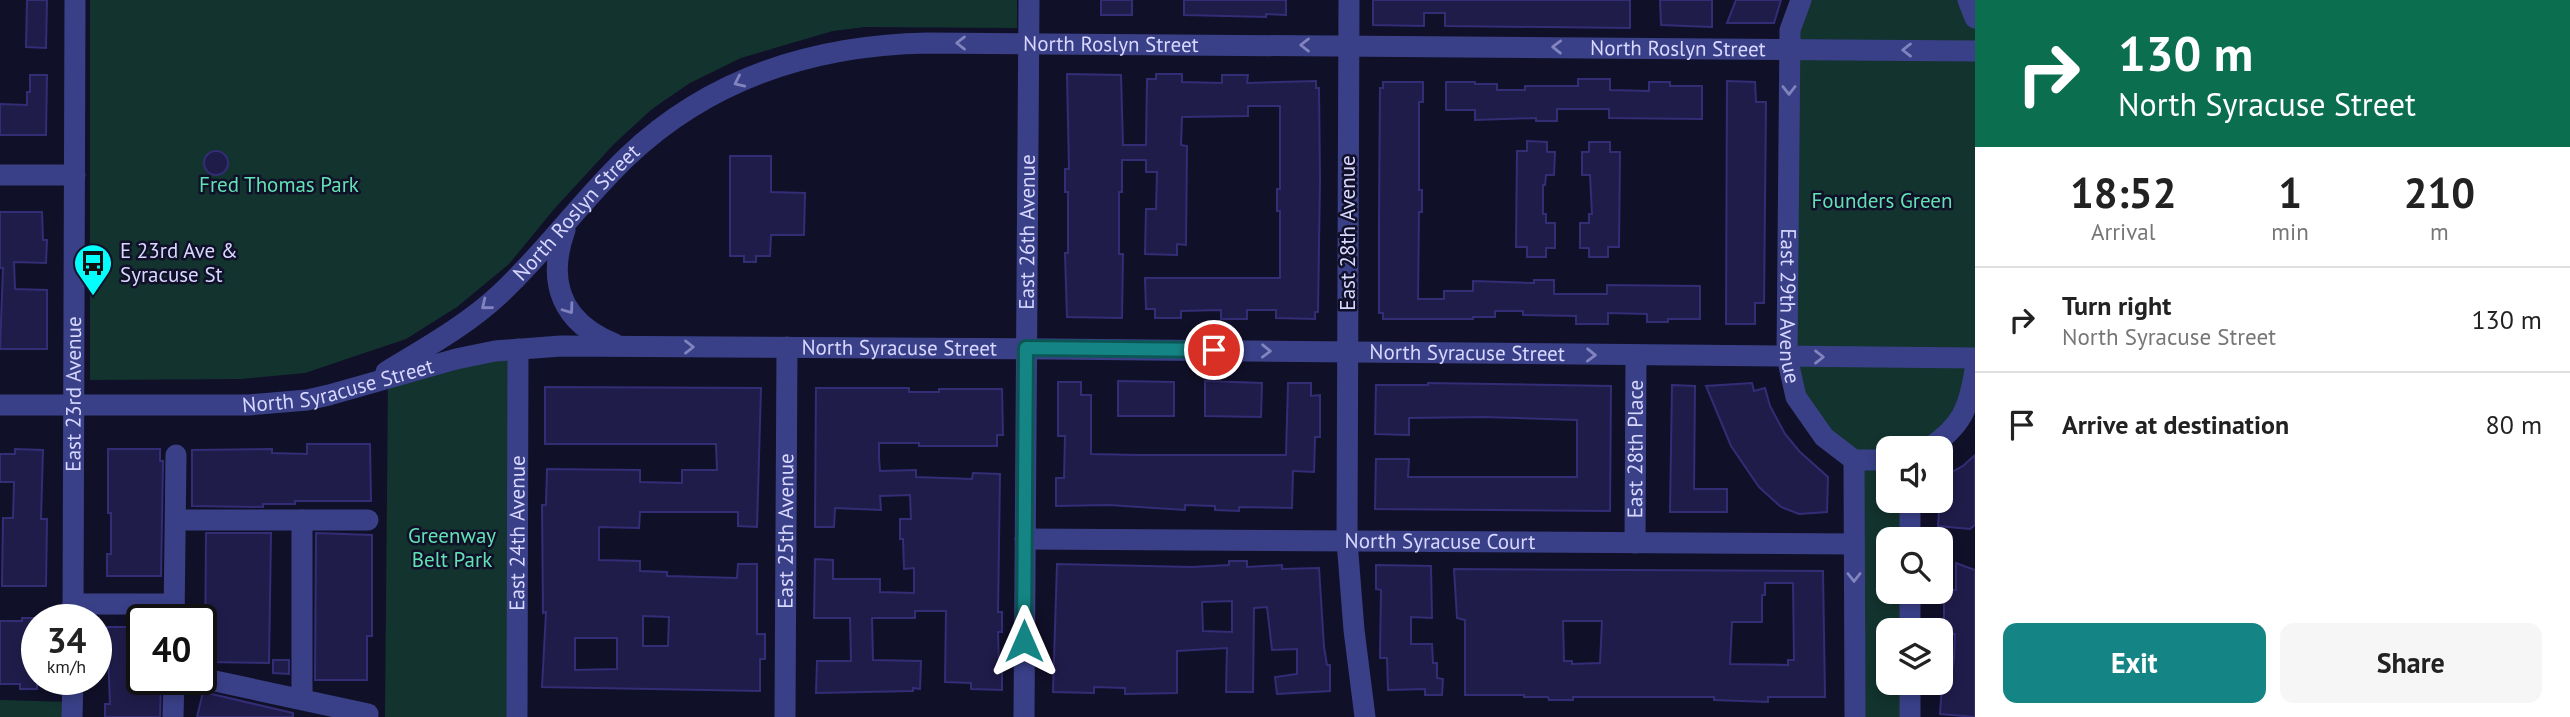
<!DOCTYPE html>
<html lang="en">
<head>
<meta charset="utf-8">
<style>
  body { margin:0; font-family:"PT Sans",sans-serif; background:#f6f6f6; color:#222; height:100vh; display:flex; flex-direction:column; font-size:26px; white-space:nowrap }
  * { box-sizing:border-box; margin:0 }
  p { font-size:23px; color:#767676 }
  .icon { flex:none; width:38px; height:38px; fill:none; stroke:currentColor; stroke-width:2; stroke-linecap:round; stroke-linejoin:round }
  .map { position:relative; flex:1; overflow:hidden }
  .panel { display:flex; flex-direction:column; background:#fff; width:595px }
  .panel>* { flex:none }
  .hud { background:#0b6e4f; color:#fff; overflow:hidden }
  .tools { position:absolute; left:1876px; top:436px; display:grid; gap:14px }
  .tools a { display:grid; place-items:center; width:77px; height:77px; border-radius:14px; background:#fff; box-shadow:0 4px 10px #0003; font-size:35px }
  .speed { position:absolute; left:21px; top:604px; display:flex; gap:14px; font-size:35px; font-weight:700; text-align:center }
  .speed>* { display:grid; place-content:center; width:91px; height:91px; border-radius:50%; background:#fff; box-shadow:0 4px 10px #0003; line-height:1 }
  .speed small { font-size:18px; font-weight:400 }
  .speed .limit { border:4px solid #111; border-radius:10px; background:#fff; color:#111 }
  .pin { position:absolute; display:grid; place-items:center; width:60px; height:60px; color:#fff; margin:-30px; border:4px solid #fff; border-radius:50%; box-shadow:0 2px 7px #0007 }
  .me { position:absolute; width:77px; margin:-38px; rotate:0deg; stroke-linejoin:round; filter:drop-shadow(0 0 5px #0008) }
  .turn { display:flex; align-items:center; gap:24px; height:147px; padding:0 28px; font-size:32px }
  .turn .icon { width:91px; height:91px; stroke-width:2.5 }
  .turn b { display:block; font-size:49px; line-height:60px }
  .eta { display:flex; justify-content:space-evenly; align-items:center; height:119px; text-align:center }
  .eta b { font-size:42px; font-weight:700; line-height:49px }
  .action { display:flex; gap:14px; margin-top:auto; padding:14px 28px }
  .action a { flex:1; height:80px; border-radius:14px; background:#148584; color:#fff; font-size:28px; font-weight:700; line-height:80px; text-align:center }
  .action a+a { background:#f6f6f6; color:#222 }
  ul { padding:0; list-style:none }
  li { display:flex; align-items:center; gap:21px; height:105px; padding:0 28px; border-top:2px solid #e0e0e0 }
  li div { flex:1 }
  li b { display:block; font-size:26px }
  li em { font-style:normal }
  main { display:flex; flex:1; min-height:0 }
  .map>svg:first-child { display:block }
  .green { fill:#13332e }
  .building { fill:#201c4a; stroke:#332d76; stroke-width:2; fill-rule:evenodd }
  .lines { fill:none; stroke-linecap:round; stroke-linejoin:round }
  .minor { stroke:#3a4088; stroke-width:21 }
  .oneway { stroke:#8184be }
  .route-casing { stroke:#0d5656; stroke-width:18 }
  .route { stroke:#148584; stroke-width:12 }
  .labels { text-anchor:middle; stroke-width:5; stroke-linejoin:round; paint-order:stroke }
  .street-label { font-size:21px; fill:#d7d7ff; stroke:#111029 }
  .park-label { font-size:21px; fill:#61e2b3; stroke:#111029 }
  .poi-label { font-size:21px; fill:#d7d7ff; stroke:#111029; text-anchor:start }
</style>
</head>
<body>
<main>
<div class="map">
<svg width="1975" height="717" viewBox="0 0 1975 717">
  <rect width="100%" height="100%" fill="#111029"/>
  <g class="green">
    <polygon points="90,0 1017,0 1017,28 865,27 833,31 741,58 690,83 652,109 614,144 555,208 509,264 457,307 406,339 305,373 241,379 90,380"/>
    <polygon points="1802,0 1967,0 1975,18 1975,370 1970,402 1929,448 1888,448 1888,500 1910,501 1910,539 1888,539 1888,592 1910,592 1910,630 1888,630 1888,682 1910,683 1910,717 1855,717 1854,460 1796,397 1798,7"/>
    <polygon points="518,349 517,717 385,717 388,379"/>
    <polygon points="0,700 72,702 72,717 0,717"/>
  </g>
  <g class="building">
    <polygon points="27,0 47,0 46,48 26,47"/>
    <rect x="1101" y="0" width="31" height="15"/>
    <polygon points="1184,0 1286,0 1286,15 1266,14 1266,17 1184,15"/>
    <polygon points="1373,0 1630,0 1630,28 1445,26 1445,13 1424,13 1424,26 1373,25"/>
    <polygon points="1660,0 1712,0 1712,27 1661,25"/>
    <polygon points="1736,0 1781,0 1774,23 1727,23"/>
    <polygon points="1067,74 1121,75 1123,145 1146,145 1147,79 1156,79 1156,74 1182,74 1182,82 1222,83 1222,75 1248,75 1247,83 1316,81 1316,88 1319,88 1320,179 1318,312 1315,312 1315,319 1276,318 1276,310 1247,310 1247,319 1221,319 1221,310 1181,311 1181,318 1155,318 1155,309 1146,309 1145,278 1280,278 1280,211 1277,211 1277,189 1280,189 1280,106 1248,106 1248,116 1182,117 1181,145 1187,146 1186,245 1177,244 1177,255 1145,254 1146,209 1156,209 1157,172 1146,172 1146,160 1122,160 1122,192 1119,192 1119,254 1123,254 1122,318 1067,317 1065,253 1068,253 1068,192 1065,192 1065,169 1069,169"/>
    <polygon points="30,75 47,75 46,135 0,135 0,104 27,105 27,92 30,92"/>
    <polygon points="1578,79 1610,79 1610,90 1649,91 1649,82 1670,82 1670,86 1702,86 1702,119 1609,118 1609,109 1557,109 1557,121 1536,121 1536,118 1475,120 1475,110 1446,110 1446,82 1475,82 1475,84 1497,84 1497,90 1525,90 1525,86 1578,86"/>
    <polygon points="1727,81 1755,82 1756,102 1766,102 1764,303 1755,303 1755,324 1726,324"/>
    <polygon points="1383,82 1423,82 1423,102 1419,102 1419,190 1422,190 1422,212 1419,212 1418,299 1444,299 1444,291 1473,291 1473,281 1534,283 1534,280 1554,280 1554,294 1607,294 1607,285 1700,286 1700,319 1668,319 1668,322 1647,322 1647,314 1608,313 1608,324 1576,324 1576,316 1523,315 1523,311 1495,311 1495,317 1473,317 1473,319 1383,319 1383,313 1379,313 1379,221 1380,88 1383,88"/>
    <polygon points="1527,141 1547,142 1547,152 1555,152 1554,175 1546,175 1545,185 1543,185 1543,214 1546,214 1546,223 1555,223 1555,248 1546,248 1546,257 1527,257 1527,247 1516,247 1517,151 1527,151"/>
    <polygon points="1589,142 1610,142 1610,152 1620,152 1619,247 1608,247 1608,257 1589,257 1589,248 1580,248 1580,223 1589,223 1589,214 1592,214 1590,175 1582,175 1582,152 1589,152"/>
    <circle cx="216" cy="163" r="12"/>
    <polygon points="730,156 771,156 771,192 805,193 804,235 771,235 770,256 756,256 756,262 744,262 744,256 730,256"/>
    <polygon points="0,212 42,212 43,240 47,240 46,263 14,262 15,289 47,290 47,349 0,349 3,268 0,268"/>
    <polygon points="1118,381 1174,382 1174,416 1118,416"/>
    <polygon points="1205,381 1262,383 1261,417 1205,416"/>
    <polygon points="1058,382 1081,382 1081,395 1091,395 1091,454 1139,455 1286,455 1288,383 1311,383 1311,396 1320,395 1320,437 1315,437 1314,472 1293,471 1292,508 1239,507 1239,511 1215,510 1215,506 1185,505 1185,510 1109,505 1056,506 1056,478 1064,478 1065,436 1058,436"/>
    <polygon points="1428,383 1611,386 1610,511 1375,509 1376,459 1409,459 1408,477 1577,477 1577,420 1484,417 1409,418 1409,435 1375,434 1376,385 1428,385"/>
    <polygon points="1752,383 1754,391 1765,388 1770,406 1785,434 1800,452 1828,477 1827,512 1799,514 1781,507 1759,487 1731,446 1706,386"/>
    <polygon points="1672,385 1695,386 1694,489 1727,489 1727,512 1670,512"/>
    <path d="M545,387L761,388L757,527L738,526V512H640L639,528L599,527V560L640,561V571L667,572V576L737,578L738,564H757V634H765V659H760V691L542,687L546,612L543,613L542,505H546L547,469L640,470V482L682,483V470H717L716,444H545ZM643,616L669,617L668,646H643ZM575,638H617V669L575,670Z"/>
    <polygon points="816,388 909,388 909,392 939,392 939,389 1002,389 1003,435 997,435 997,446 919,446 919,443 879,443 879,458 880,471 916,470 916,477 972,479 973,473 1000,474 998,612 1002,612 1002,632 998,632 999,667 1002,667 1002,690 971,689 971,683 945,682 946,611 915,611 915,618 872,618 873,660 921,661 920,689 913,688 913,691 816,693 817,661 851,661 850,618 814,618 815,559 833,560 833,579 880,579 880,592 914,593 914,568 904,569 903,539 900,539 900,519 911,519 910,495 880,496 881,510 835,508 834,527 815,527"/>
    <polygon points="307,444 370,444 371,501 295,501 295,504 263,504 263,507 192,506 192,450 272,449 272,453 307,454"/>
    <polygon points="15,449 43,450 41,519 47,519 46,586 2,586 3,518 13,518 14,482 0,482 0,454 15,454"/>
    <polygon points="108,449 160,449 160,461 163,461 161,576 107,576 107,554 111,554 111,513 108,513"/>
    <polygon points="1975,455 1975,525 1970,529 1938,526 1941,478 1963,466"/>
    <polygon points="206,533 271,533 269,663 205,662"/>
    <polygon points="316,533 372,535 372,636 367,636 367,680 315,680"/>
    <path d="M1229,561H1247V567L1282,565V569L1319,568L1324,647L1327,665H1330V691L1277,694L1275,677L1297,674V649L1272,650L1267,607L1254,608L1253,692H1226L1227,648L1177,651V693L1125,694V688L1094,687V693L1053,692L1057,564L1192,567L1229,565ZM1232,601V632L1203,631L1202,602Z"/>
    <polygon points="1956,563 1975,570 1975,717 1940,714 1943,671 1952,671 1954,659 1955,634 1944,634 1944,589 1956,590"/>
    <polygon points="1376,565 1431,566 1432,618 1411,617 1411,644 1432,644 1433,663 1437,663 1437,678 1443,679 1442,695 1425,695 1425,689 1388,690 1387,658 1380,658 1381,590 1376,589"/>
    <path d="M1454,569L1823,571L1825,697H1768V702L1714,700V697H1573V700H1549L1548,697H1524V695H1465V620L1457,618ZM1765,583H1793L1794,660H1788V665L1730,664L1732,622H1762V595H1765ZM1563,621H1602L1600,663L1572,664V661H1564Z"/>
    <polygon points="22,618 37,618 37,689 20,689 20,684 0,684 0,621 22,621"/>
    <polygon points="107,627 142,627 142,681 161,681 160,717 105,717 105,704 110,704"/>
    <polygon points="273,660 289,660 289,674 273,673"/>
    <polygon points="203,692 293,713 293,717 197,717"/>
  </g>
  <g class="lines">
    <g class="minor">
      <polyline points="1349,0 1347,541 1354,630 1365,717"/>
      <path id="s1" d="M1801,0L1790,30L1787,357L1796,397L1824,437L1854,460"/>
      <polyline points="1968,0 1975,18"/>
      <polyline points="0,175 75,175"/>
      <path d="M565,230C546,283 562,323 615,344"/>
      <path id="s2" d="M386,372C425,348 467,325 500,294C546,251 582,200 627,157C711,77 814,45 928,43L1975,51"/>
      <path id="s3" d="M0,405H249L307,400L329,395L456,359L495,351L561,346L1052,349L1975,358"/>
      <path d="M1929,448C1962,426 1969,408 1975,370"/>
      <polyline points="1854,460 1855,717"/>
      <polyline points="1854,460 1888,460"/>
      <polyline points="1910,500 1910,539"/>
      <polyline points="176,520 368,520"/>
      <path id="s4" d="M1025,539L1854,544"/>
      <path id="s5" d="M1635,543L1636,355"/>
      <polyline points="73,604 174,604"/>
      <path id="s6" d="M73,620L75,0"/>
      <polyline points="174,620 176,455"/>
      <polyline points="1910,630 1910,592"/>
      <polyline points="201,678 368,714"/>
      <polyline points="302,699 302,520"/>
      <polyline points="72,717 73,679"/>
      <polyline points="173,717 174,679"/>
      <path id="s7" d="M517,717L518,349"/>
      <path id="s8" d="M785,717L787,347"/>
      <path id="s9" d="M1024,717L1029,0"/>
      <polyline points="1910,717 1910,682"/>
    </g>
  </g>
  <defs><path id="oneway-chevron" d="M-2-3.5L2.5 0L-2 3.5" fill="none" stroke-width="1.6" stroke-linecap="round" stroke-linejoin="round" transform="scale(1.75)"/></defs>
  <g class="oneway">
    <use href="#oneway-chevron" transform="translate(961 43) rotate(-180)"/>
    <use href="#oneway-chevron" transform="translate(1305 45) rotate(-180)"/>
    <use href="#oneway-chevron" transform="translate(1557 47) rotate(-179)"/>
    <use href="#oneway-chevron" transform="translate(1907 50) rotate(-180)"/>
    <use href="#oneway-chevron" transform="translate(739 82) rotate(155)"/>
    <use href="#oneway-chevron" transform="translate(1789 90) rotate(90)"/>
    <use href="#oneway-chevron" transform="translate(486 305) rotate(141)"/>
    <use href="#oneway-chevron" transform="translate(569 309) rotate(54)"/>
    <use href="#oneway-chevron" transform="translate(689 347)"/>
    <use href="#oneway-chevron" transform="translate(1266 351) rotate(1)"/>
    <use href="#oneway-chevron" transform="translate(1591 355) rotate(1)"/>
    <use href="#oneway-chevron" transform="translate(1819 357)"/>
    <use href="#oneway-chevron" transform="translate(1854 577) rotate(90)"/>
  </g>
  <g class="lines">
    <defs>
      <polyline id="route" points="1024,641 1026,348 1214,350"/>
    </defs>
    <use href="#route" class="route-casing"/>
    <use href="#route" class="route"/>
  </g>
  <defs>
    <symbol id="bus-pin" viewBox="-11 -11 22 30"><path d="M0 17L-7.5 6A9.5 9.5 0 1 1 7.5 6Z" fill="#03fffb" stroke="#111029"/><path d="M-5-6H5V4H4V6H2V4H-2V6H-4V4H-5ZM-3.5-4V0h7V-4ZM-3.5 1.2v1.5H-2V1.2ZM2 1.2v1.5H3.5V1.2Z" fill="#111"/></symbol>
  </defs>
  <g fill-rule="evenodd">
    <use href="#bus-pin" x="71" y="241" width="44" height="60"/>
  </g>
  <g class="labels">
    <g class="street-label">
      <text dy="7" stroke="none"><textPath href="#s2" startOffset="838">North Roslyn Street</textPath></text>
      <text dy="7" stroke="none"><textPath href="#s2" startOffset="1405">North Roslyn Street</textPath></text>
      <text dy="7" stroke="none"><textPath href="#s2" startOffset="250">North Roslyn Street</textPath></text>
      <text dy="7" stroke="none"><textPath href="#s9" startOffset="485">East 26th Avenue</textPath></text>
      <text transform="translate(1348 233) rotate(-90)" y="7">East 28th Avenue</text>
      <text dy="7" stroke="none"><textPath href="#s1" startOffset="308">East 29th Avenue</textPath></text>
      <text dy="7" stroke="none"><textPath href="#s3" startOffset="906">North Syracuse Street</textPath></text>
      <text dy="7" stroke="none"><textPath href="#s3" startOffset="1474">North Syracuse Street</textPath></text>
      <text dy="7" stroke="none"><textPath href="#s3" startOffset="340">North Syracuse Street</textPath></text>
      <text dy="7" stroke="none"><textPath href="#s6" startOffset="226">East 23rd Avenue</textPath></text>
      <text dy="7" stroke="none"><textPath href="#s5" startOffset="94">East 28th Place</textPath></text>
      <text dy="7" stroke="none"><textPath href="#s8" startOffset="186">East 25th Avenue</textPath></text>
      <text dy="7" stroke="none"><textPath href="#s7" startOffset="184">East 24th Avenue</textPath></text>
      <text dy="7" stroke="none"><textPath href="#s4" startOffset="415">North Syracuse Court</textPath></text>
    </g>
    <g class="park-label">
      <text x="279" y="192">Fred Thomas Park</text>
      <text x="1882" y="208">Founders Green</text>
      <text x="452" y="543">Greenway<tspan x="452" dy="24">Belt Park</tspan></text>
    </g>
    <g class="poi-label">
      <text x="120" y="258">E 23rd Ave &amp;<tspan x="120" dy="24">Syracuse St</tspan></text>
    </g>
  </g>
</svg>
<div class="tools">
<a><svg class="icon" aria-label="sound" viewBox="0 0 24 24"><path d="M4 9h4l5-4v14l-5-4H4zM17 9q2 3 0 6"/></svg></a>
<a><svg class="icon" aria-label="search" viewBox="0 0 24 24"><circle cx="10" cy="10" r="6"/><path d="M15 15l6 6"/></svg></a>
<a><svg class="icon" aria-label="layers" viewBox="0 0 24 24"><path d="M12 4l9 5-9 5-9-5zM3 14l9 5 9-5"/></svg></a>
</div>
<div class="speed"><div>34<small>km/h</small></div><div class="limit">40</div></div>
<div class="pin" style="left:1214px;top:350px;background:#d93025"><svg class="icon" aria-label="arrive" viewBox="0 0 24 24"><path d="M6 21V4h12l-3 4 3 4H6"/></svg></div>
<svg class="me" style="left:1024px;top:641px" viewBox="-20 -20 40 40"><path d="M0-17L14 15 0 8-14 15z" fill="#148584" stroke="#fff" stroke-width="4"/></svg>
</div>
<section class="panel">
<div class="hud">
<div class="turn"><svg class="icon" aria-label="right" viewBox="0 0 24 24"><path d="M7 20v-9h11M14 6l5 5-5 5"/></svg><div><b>130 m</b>North Syracuse Street</div></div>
</div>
<div class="eta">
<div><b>18:52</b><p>Arrival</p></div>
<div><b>1</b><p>min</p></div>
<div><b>210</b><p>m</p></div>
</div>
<ul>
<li><svg class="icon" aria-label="right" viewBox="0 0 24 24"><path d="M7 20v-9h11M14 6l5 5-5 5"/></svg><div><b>Turn right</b><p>North Syracuse Street</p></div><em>130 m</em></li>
<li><svg class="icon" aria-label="arrive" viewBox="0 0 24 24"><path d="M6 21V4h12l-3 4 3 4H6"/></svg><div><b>Arrive at destination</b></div><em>80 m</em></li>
</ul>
<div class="action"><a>Exit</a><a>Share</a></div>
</section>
</main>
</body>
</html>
